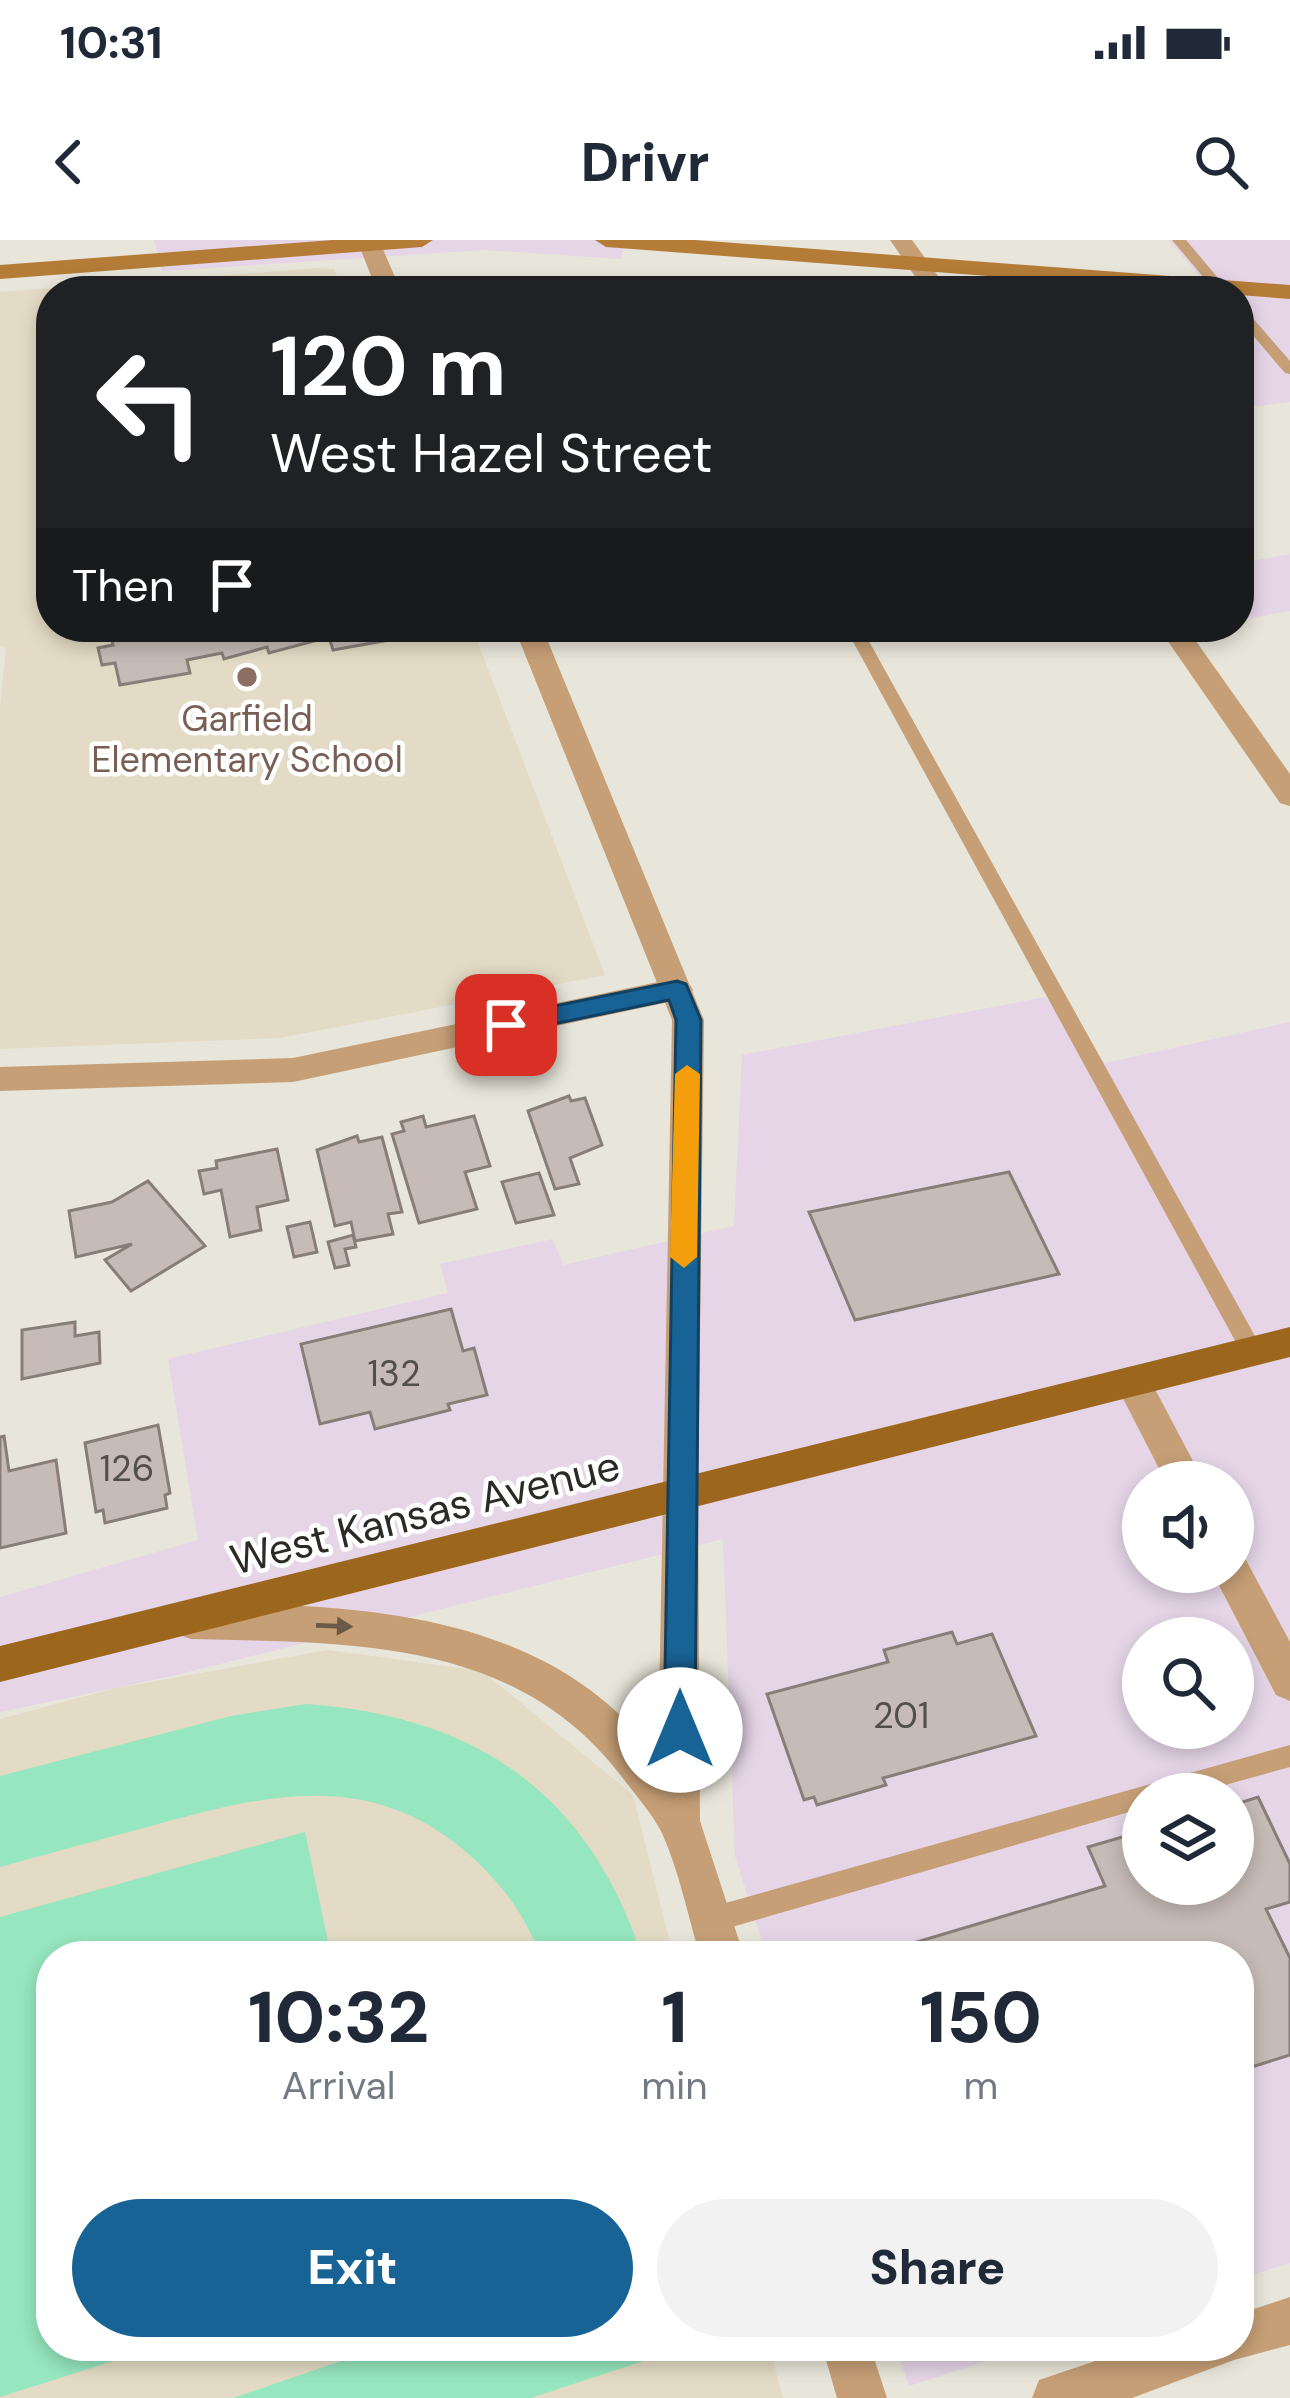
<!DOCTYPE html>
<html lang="en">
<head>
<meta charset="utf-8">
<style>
  body { margin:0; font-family:"DM Sans",sans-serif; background:#f2f2f3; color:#1f2937; height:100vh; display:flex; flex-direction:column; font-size:45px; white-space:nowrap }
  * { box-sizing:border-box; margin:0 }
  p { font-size:39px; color:#747a83 }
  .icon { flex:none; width:66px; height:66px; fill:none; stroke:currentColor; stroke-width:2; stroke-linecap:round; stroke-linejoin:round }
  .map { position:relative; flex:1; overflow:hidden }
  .panel { position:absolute; left:36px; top:1701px; width:1218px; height:420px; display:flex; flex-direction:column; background:#fff; border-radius:48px; box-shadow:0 6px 18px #0003 }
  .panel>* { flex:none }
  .banner { position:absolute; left:36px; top:36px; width:1218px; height:366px; border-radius:48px; box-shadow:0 6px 18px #0003; background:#202124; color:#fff; overflow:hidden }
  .controls { position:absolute; left:1122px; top:1221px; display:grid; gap:24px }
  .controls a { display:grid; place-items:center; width:132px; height:132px; border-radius:50%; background:#fff; box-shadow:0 6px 18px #0003; font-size:60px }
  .pin { position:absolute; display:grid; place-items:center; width:102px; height:102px; color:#fff; margin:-51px; border-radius:24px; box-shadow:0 6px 18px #0006 }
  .me { position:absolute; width:132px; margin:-66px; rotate:0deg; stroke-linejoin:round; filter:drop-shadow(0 0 9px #0008) }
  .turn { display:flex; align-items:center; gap:42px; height:252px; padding:0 36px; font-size:54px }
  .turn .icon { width:156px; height:156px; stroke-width:2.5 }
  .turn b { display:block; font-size:84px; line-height:102px }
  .then { display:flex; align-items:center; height:114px; padding:0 36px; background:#0003; gap:24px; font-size:45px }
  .eta { display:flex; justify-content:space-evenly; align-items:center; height:204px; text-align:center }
  .eta b { font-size:72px; font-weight:800; line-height:84px }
  .action { display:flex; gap:24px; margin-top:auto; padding:24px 36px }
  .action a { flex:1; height:138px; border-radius:72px; background:#186396; color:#fff; font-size:48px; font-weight:800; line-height:138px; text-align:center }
  .action a+a { background:#f2f2f3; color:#1f2937 }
  .status { display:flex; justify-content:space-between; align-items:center; height:84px; padding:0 60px; background:#fff; direction:ltr }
  .status svg { height:33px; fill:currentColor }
  header { display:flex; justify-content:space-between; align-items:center; height:156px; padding:0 36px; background:#fff; font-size:54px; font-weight:800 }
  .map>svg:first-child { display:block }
  .commercial { fill:#e5d5e7; fill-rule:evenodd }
  .education { fill:#e3dbc5 }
  .green { fill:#96e6bf }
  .building { fill:#c6bbb6; stroke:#887e78; stroke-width:3 }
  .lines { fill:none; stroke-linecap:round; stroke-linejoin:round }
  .service { fill:#c69f76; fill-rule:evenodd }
  .minor { fill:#c69f76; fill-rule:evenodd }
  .tertiary { fill:#c69f76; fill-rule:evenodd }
  .secondary { fill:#b47c37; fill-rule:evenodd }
  .primary { fill:#9d661d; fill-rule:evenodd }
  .oneway { fill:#695946 }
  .route { fill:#186396; stroke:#104062; stroke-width:3 }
  .slow { fill:#f59e0b }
  .education-dot { fill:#8d6e63; stroke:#fff; stroke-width:4.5 }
  .labels { text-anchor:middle; stroke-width:9; stroke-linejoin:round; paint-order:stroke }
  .far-education-label { font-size:36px; fill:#785e54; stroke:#fff }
  .number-label { font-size:36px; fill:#524e4a }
  .street-label { font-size:42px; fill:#2b2a26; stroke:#fff }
</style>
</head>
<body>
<div class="status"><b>10:31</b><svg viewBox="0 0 49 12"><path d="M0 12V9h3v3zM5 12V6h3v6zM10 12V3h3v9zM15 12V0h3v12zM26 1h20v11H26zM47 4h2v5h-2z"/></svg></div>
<header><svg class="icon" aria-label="back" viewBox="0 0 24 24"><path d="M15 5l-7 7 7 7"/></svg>Drivr<svg class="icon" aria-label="search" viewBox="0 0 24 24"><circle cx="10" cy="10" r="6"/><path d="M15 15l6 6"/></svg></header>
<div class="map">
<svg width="1290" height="2158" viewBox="0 0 1290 2158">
  <rect width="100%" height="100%" fill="#e8e5da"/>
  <g class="commercial">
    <polygon points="154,0 626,0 621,19 485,10 162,31"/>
    <polygon points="1169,0 1290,0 1290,162 1258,166 1239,160 1239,51 1211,51"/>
    <polygon points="1290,314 1290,371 1239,380 1239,323"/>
    <path d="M1045,757L1105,823L1290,782V2023L1239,2039V1716H767L735,1616L723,1299L168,1437L0,1472V1357L198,1300L168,1119L448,1053L440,1024L553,999L563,1025L734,986L742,815ZM1143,1242H1233V1332H1143ZM1143,1398H1233V1488H1143ZM1143,1554H1233V1644H1143Z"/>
    <polygon points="895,2106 1033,2106 909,2146"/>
  </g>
  <g class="education">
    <polygon points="319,28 334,29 343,51 51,51 51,387 472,387 605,735 280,798 0,809 0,467 6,408 0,407 0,52"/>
    <polygon points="328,1410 482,1431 633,1555 673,1716 51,1716 51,2106 769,2106 783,2158 0,2158 0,1479 112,1449"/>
  </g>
  <g class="green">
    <path d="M306,1464C475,1476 588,1552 642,1716H540C526,1675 499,1640 466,1612C369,1528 263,1555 151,1586C101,1599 51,1613 0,1627V1536L231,1476Z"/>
    <polygon points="305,1592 331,1716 51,1716 51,2106 160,2106 0,2157 0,1677"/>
    <polygon points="385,2106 689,2106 531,2158 233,2158"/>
  </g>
  <g class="building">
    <polygon points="109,387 396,387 400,398 333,410 329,397 269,413 267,407 224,419 222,413 187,420 190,433 120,445 115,423 102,425 98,408 113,405"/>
    <polygon points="569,856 571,861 585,858 602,905 570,918 579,944 555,949 528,871"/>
    <polygon points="423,876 426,887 474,876 490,926 465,932 477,969 419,983 392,894 404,891 401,882"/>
    <polygon points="357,896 359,902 382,897 402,972 388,974 393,994 355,1001 351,982 335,986 317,910"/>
    <polygon points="277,909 288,960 257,967 261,990 230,997 221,950 204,954 199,931 217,928 216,921"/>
    <polygon points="1009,932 1059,1034 855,1080 809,972"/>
    <polygon points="539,933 554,975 516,983 502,942"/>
    <polygon points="148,941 205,1006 131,1051 105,1020 132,1004 76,1017 69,971 112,962"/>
    <polygon points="310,982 317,1012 294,1017 287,987"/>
    <polygon points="353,995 356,1007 345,1009 349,1025 335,1028 328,1002"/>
    <polygon points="451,1069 463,1111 474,1108 487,1155 448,1164 450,1170 375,1189 370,1172 320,1184 301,1104"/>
    <polygon points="75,1082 75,1096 99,1092 100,1123 22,1139 22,1090"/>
    <polygon points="158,1185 170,1253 165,1255 167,1268 105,1283 103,1270 96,1272 85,1203"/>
    <polygon points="4,1196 9,1231 56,1220 66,1293 0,1308 0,1197"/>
    <polygon points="952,1392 957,1404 992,1394 1036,1496 883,1538 886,1545 817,1565 814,1557 804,1560 767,1454 888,1422 884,1410"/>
    <polygon points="1258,1557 1290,1624 1290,1662 1266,1669 1290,1718 1290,1815 1239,1831 1239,1716 870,1716 1105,1646 1088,1607 1143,1591 1143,1644 1233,1644 1233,1565"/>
  </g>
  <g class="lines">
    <g class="service">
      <polygon points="1172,0 1186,0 1229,51 1215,51"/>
      <polygon points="1239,67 1244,68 1290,121 1290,134 1285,133 1239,79"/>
      <polygon points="845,387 861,387 1260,1105 1263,1111 1260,1117 1244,1117"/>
      <polygon points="1290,1505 1290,1527 1193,1554 1143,1554 1143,1568 711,1693 702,1689 698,1680 702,1671 711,1667"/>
    </g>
    <g class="minor">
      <polygon points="890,0 912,0 949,51 925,51"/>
      <polygon points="1158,387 1186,387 1290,534 1290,566 1280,563"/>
      <polygon points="677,738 688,742 693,750 688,758 293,842 0,851 0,827 293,818"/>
      <polygon points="1132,1126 1145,1130 1204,1242 1166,1242 1114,1141 1119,1130"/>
      <polygon points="1233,1315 1246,1320 1290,1402 1290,1461 1276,1455 1212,1332 1233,1332"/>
      <polygon points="1290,2057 1290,2105 1234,2120 1132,2158 1032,2158 1039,2140 1140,2106 1239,2106 1239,2074"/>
    </g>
    <g class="tertiary">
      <polygon points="357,0 379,0 401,51 377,51"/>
      <path d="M514,387H542L704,780L698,1256L700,1581L744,1716H700C688,1676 679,1631 662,1593C653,1575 637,1557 625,1541C519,1397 352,1403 191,1399L177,1394L171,1381L177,1368C207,1357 246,1364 278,1365C421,1370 568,1396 658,1518L672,780Z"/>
      <polygon points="822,2106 870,2106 887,2158 837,2158"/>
    </g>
    <g class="secondary">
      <polygon points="333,0 433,0 422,7 0,39 0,25"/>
      <polygon points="595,0 695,0 1290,45 1290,59 1239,55 1239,51 1186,51 606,7"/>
    </g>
    <polygon class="primary" points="1290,1087 1290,1117 0,1442 0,1406"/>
  </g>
  <defs><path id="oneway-solid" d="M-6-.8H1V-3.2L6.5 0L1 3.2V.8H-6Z" transform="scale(3)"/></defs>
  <use class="oneway" href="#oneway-solid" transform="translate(334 1386) rotate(2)"/>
  <polygon class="route" points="677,741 686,744 701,780 695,1490 691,1500 680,1504 668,1500 664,1490 676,780 669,760 506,794 494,785 506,776"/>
  <polygon class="slow" points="687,825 700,834 697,1017 684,1028 670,1017 675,834"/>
  <circle class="education-dot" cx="247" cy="437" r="12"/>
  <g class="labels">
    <g class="far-education-label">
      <text x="247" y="491">Garfield<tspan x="247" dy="41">Elementary School</tspan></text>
    </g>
    <g class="number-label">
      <text x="394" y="1146">132</text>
      <text x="127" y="1241">126</text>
      <text x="901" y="1488">201</text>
    </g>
    <g class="street-label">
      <text transform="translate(425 1272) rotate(-14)" y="15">West Kansas Avenue</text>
    </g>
  </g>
</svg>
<div class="controls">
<a><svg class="icon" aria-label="sound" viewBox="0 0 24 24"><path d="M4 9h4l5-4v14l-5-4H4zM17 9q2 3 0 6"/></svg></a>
<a><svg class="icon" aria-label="search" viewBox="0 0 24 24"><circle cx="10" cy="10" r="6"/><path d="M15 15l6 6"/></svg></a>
<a><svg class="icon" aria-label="layers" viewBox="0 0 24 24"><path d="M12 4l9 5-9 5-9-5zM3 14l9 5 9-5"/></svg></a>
</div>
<div class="pin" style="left:506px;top:785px;background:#d93025"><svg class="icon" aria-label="arrive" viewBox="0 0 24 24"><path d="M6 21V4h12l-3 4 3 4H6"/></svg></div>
<svg class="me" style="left:680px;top:1490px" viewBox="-20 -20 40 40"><circle r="19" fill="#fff"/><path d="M0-13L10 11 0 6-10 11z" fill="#186396"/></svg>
<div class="banner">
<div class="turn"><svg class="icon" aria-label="left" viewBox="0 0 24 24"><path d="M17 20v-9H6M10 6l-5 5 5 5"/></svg><div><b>120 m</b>West Hazel Street</div></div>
<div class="then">Then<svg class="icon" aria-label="arrive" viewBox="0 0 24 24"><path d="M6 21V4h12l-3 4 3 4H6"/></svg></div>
</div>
<section class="panel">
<div class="eta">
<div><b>10:32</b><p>Arrival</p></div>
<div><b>1</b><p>min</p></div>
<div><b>150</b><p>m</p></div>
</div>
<div class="action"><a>Exit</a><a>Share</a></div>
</section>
</div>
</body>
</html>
